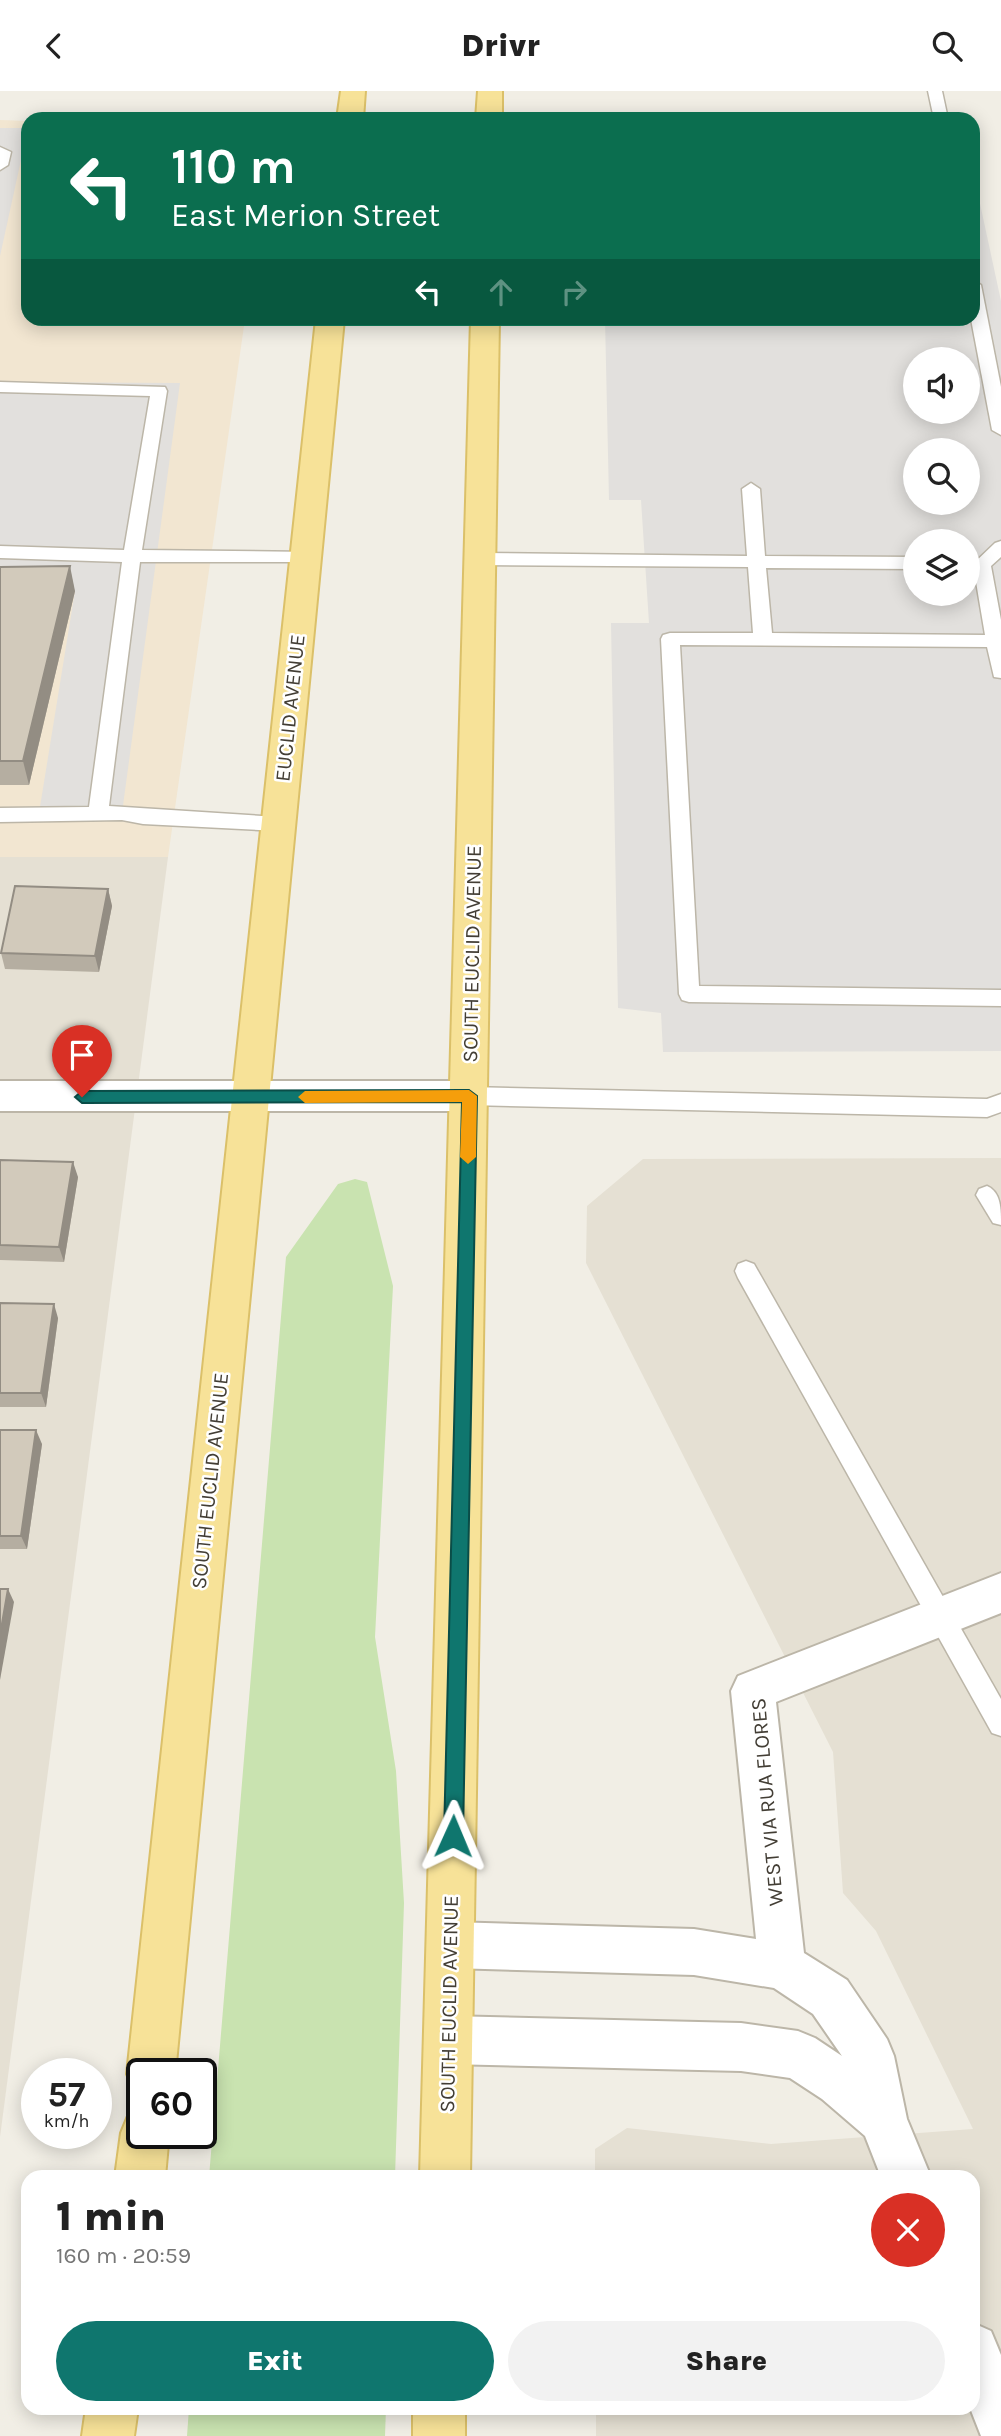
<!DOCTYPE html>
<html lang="en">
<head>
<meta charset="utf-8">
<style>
  body { margin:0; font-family:Karla,sans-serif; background:#f2f2f2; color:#222; height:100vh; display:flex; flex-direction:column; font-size:26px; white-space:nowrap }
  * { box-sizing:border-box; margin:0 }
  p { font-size:23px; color:#767676 }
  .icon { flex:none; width:38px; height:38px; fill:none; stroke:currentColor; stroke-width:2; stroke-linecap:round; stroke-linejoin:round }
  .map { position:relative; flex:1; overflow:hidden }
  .details { position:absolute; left:21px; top:2079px; width:959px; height:245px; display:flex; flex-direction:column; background:#fff; border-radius:21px; box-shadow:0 4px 18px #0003 }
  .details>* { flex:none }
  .hud { position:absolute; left:21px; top:21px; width:959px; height:214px; border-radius:21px; box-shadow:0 4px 18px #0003; background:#0b6e4f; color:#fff; overflow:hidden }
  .fabs { position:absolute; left:903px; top:256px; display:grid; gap:14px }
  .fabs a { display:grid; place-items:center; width:77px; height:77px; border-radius:50%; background:#fff; box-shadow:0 4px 18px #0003; font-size:35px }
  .speed { position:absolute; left:21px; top:1967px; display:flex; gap:14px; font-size:35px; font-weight:700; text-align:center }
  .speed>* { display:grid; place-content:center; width:91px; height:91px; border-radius:50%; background:#fff; box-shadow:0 4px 18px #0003; line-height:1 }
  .speed small { font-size:18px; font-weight:400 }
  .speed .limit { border:4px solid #111; border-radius:10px; background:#fff; color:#111 }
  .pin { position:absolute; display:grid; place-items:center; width:60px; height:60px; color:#fff; margin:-72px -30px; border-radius:50% 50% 50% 0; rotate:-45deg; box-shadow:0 0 7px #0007 }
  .pin .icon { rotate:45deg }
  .me { position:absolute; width:77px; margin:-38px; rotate:1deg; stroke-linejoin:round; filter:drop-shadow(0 0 5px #0008) }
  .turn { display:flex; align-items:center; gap:24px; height:147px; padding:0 35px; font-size:32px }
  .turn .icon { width:91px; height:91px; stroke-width:2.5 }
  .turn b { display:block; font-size:49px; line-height:60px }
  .lanes { display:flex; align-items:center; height:66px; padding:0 35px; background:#0003; justify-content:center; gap:35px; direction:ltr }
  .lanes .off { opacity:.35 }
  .round { display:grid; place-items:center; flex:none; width:74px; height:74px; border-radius:37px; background:#f2f2f2 }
  .overview { display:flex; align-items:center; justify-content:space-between; height:119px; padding:0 35px }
  h1 { font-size:42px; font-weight:800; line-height:52px }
  .cta { display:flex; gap:14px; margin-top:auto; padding:14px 35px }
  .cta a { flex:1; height:80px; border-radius:42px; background:#0f766e; color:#fff; font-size:28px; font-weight:800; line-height:80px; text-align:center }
  .cta a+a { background:#f2f2f2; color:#222 }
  header { display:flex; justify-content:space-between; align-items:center; height:91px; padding:0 35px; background:#fff; font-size:32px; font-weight:800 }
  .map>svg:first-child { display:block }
  .residential { fill:#e5e0d3 }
  .commercial { fill:#f2e6d1 }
  .green { fill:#c9e3b0 }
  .parking { fill:#e2e0dd; fill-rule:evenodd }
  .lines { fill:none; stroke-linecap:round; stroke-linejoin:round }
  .service-casing { stroke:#bcb6a8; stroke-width:3 }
  .minor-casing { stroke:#bcb6a8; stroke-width:4 }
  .primary-casing { stroke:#dbc069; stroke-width:4 }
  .service { fill:#fff; fill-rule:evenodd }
  .minor { fill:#fff; fill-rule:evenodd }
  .primary { fill:#f7e298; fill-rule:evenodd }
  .wall { fill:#b5aea1 }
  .shaded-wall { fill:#938d83 }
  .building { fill:#d2cabb; stroke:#938d83; stroke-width:2 }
  .route { fill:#0f766e; stroke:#0a4d48; stroke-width:2 }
  .slow { fill:#f59e0b }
  .labels { text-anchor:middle; stroke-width:5; stroke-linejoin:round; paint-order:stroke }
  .street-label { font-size:21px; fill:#433e35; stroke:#fff }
</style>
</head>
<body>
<header><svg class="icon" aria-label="back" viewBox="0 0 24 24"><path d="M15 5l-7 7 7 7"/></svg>Drivr<svg class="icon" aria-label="search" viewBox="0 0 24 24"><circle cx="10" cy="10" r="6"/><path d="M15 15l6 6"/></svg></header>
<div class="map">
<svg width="1001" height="2345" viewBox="0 0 1001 2345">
  <rect width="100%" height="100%" fill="#f1eee5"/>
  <g class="residential">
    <polygon points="0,766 168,766 0,2046"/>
    <polygon points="1001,1067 1001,2345 596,2345 596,2317 973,2317 973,2086 595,2086 595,2058 627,2037 771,2053 973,2038 876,1840 843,1802 833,1661 586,1172 587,1115 643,1068"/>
  </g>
  <polygon class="commercial" points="0,29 28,30 28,228 245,228 168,766 0,766"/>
  <g class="green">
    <polygon points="355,1088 367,1091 393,1195 375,1546 396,1680 404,1812 395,2086 209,2086 286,1166 338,1093"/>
    <polygon points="189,2317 386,2317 385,2345 187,2345"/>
  </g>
  <g class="parking">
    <polygon points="0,37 28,37 0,165"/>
    <path d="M973,80L1001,210V960L663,961L661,922L618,917L611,532H649L641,409H609L605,228H973ZM915,268H968V320H915ZM915,359H968V411H915ZM915,450H968V502H915Z"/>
    <polygon points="0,291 180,292 122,722 39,722 75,500 0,499"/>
  </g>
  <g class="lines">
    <defs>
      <g id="service">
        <polygon points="928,0 942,0 948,28 934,28"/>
        <polygon points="0,56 11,61 8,74 0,79"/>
        <polygon points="973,189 981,194 1001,296 1001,344 992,339 971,228"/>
        <polygon points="0,291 165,296 167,300 142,459 311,461 314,465 311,469 305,471 140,471 109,715 278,726 285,728 288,733 285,738 278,740 143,733 122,729 0,731 0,717 89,716 122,471 0,467 0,455 124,459 150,305 0,301"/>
        <polygon points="751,392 760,398 765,465 915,466 915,478 766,477 772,542 985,544 973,473 995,452 1001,450 1001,466 991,475 1001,529 1001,587 994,586 987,556 680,554 699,895 1001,899 1001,915 689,911 682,909 679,903 661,548 663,544 670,542 753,542 748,476 480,474 471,468 480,462 747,465 742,398"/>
        <polygon points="469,996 987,1008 1001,1003 1001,1021 987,1026 469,1014 461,1011 458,1005 461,999"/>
        <path d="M987,1095C1001,1101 1001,1118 1001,1134L993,1132L976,1104L979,1098Z"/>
        <polygon points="746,1170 754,1173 1001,1608 1001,1645 992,1642 738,1187 735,1180 738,1173"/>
      </g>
      <g id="minor">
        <polygon points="0,990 469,990 482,995 487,1005 482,1015 469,1020 0,1020"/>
        <polygon points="1001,1482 1001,1522 776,1611 804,1862 847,1889 887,1948 894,1965 907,2028 931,2086 881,2086 865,2045 822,2008 790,1987 741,1980 448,1973 431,1966 424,1949 431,1932 448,1925 741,1932 798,1940 815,1947 842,1965 813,1923 774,1897 694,1884 451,1877 435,1870 428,1854 435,1838 451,1831 694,1838 756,1848 731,1600 738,1585"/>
        <polygon points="973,2232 991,2240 1001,2264 1001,2345 981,2345 970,2317 973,2317"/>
      </g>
      <g id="primary">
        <polygon points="341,0 365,0 363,28 337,28"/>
        <polygon points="478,0 502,0 502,28 476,28"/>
        <polygon points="316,228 344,228 175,1983 142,1983 142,2003 134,2000 127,1983"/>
        <polygon points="471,228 499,228 470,2086 420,2086"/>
        <polygon points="142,2019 142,2042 169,2042 165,2086 115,2086 121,2042 128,2025"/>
        <polygon points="86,2317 138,2317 134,2345 82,2345"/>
        <rect x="413" y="2317" width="52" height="28"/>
      </g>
    </defs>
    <use href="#service" class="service-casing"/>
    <use href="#minor" class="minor-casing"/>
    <use href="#primary" class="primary-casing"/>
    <use href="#service" class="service"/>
    <use href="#minor" class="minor"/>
    <use href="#primary" class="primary"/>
  </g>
  <g class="wall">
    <polygon points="0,476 75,500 29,694 0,694"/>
    <polygon points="108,798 112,815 99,881 5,878 1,862"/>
    <polygon points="0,1069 78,1086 64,1171 0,1169"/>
    <polygon points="0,1212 58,1227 46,1316 0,1316"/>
    <polygon points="0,1339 42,1353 27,1458 0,1458"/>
  </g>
  <g class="shaded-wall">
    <polygon points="70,475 75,500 29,694 23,670"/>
    <polygon points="108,798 112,815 99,881 95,865"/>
    <polygon points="73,1071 78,1086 64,1171 59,1156"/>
    <polygon points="54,1213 58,1227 46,1316 41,1302"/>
    <polygon points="36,1339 42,1353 27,1458 21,1445"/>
    <polygon points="8,1498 14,1511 0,1589 0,1544"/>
  </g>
  <g class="building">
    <polygon points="70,475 23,670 0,670 0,476"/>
    <polygon points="15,795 108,798 95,865 1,862"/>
    <polygon points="0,1069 73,1071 59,1156 0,1154"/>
    <polygon points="0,1212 54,1213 41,1302 0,1302"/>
    <polygon points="0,1339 36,1339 21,1445 0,1445"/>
    <polygon points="0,1498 8,1498 0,1544"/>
  </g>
  <polygon class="route" points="469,999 477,1005 463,1745 460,1751 453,1754 447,1751 444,1745 462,1011 82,1012 75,1006 82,1000"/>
  <polygon class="slow" points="469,999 477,1005 476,1066 468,1073 460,1066 462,1011 305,1012 298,1006 305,1000"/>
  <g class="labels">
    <g class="street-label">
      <text transform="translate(290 617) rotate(-84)" y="7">EUCLID AVENUE</text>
      <text transform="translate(472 863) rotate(-89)" y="7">SOUTH EUCLID AVENUE</text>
      <text transform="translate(210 1390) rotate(-84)" y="7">SOUTH EUCLID AVENUE</text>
      <text transform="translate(767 1711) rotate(-95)" y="7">WEST VIA RUA FLORES</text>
      <text transform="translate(449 1913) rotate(-89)" y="7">SOUTH EUCLID AVENUE</text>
    </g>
  </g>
</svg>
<div class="fabs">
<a><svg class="icon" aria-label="sound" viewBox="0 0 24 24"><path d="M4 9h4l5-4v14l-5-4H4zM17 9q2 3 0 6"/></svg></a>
<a><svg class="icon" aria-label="search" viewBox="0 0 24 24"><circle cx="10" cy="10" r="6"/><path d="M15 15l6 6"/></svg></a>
<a><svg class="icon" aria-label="layers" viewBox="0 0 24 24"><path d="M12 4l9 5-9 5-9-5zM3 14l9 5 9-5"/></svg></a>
</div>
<div class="speed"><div>57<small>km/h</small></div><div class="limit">60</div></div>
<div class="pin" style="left:82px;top:1006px;background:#d93025"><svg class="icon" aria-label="arrive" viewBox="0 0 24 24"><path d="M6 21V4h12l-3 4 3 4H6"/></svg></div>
<svg class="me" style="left:453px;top:1745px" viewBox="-20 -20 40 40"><path d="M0-17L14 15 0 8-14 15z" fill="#0f766e" stroke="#fff" stroke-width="4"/></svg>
<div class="hud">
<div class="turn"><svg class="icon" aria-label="left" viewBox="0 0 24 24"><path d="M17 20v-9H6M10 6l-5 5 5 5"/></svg><div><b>110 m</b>East Merion Street</div></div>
<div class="lanes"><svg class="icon" aria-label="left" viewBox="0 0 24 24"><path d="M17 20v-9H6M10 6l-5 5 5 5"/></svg><svg class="icon off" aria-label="ahead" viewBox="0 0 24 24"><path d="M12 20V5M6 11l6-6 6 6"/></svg><svg class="icon off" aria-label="right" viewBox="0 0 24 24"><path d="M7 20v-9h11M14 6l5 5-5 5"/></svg></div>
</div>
<section class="details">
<div class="overview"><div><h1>1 min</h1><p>160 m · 20:59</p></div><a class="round" style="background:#d93025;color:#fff"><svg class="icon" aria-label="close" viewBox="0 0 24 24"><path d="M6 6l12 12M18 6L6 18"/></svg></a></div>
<div class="cta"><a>Exit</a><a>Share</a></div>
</section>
</div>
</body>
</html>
